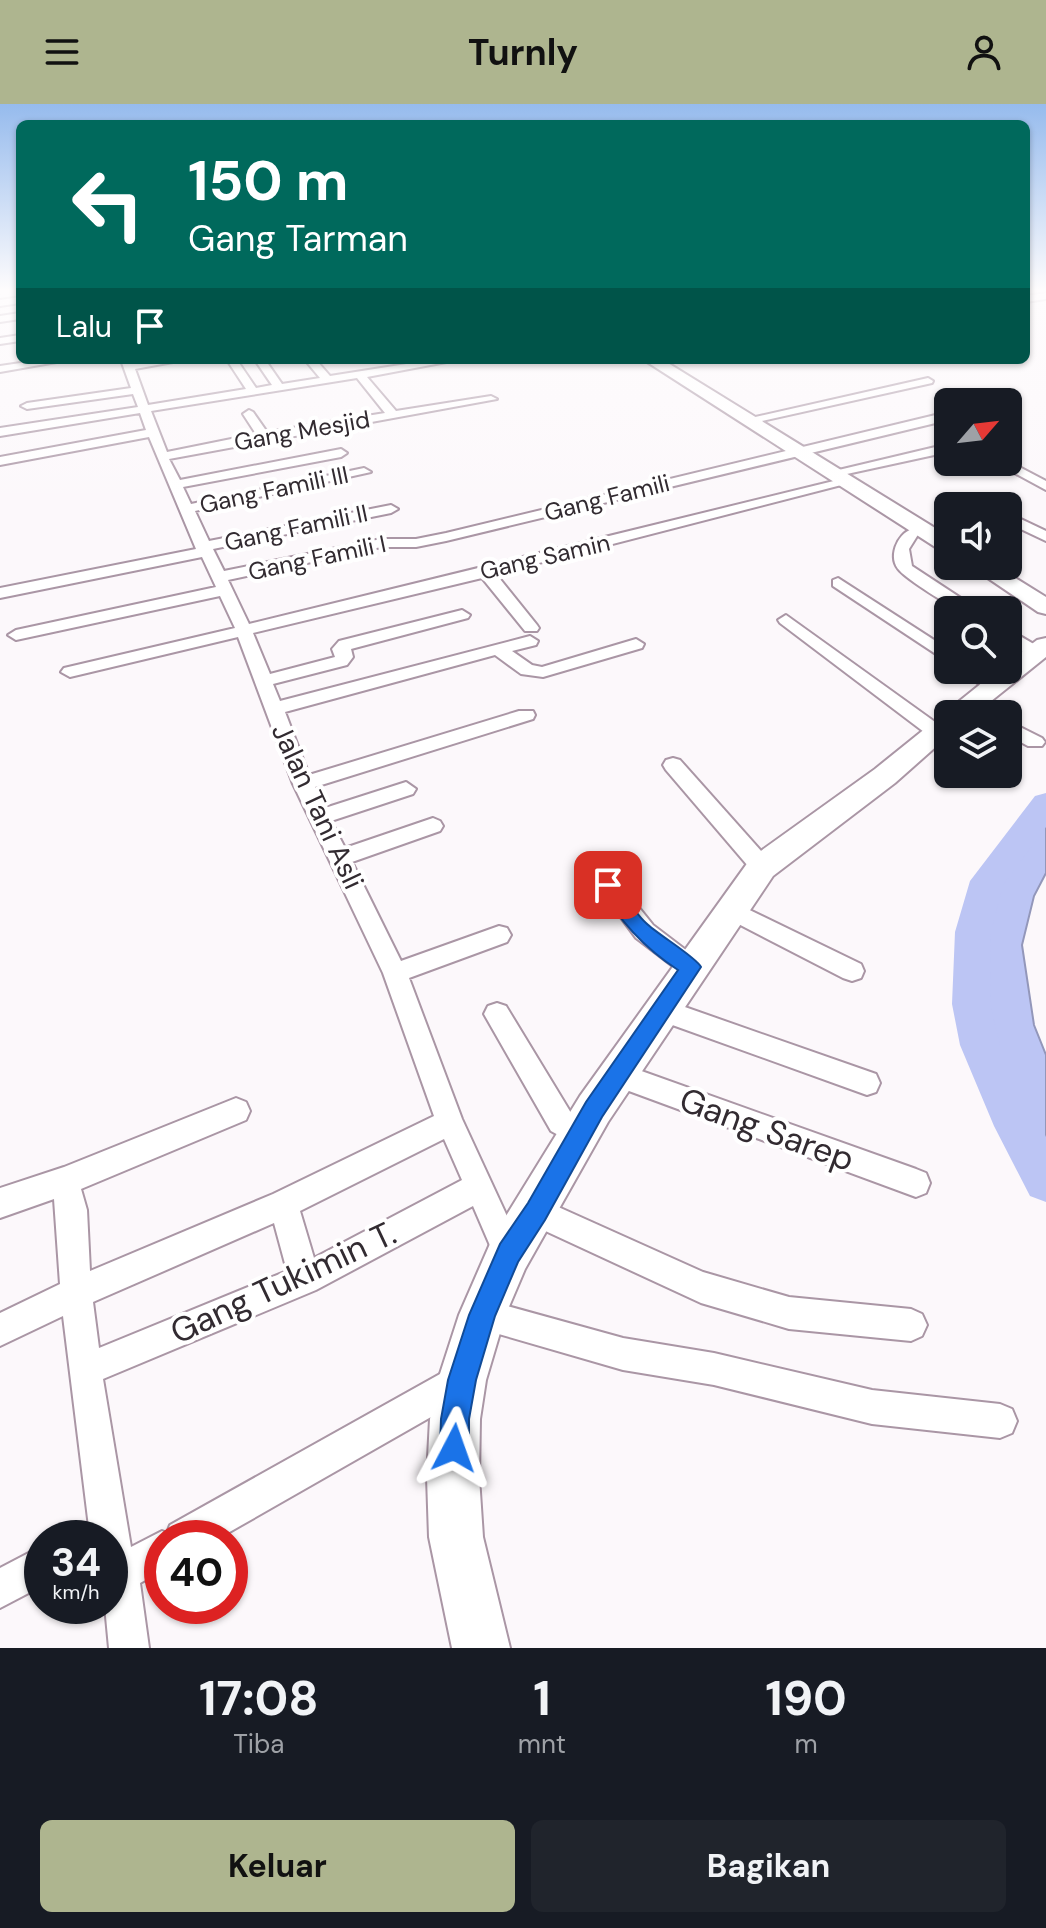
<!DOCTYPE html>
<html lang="id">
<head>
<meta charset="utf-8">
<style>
  body { margin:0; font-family:"DM Sans",sans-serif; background:#20242c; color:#f1f3f6; height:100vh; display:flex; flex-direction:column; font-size:30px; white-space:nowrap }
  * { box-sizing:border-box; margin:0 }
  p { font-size:26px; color:#9ea1a6 }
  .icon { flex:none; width:44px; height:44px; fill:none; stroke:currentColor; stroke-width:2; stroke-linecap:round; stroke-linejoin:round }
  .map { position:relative; height:1544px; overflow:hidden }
  .details { display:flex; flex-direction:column; background:#171b24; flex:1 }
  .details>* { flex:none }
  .hud { position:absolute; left:16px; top:16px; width:1014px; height:244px; border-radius:12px; box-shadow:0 2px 6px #0004; background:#00695c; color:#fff; overflow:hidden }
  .needle { width:52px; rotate:62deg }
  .tools { position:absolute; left:934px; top:284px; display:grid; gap:16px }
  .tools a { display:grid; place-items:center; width:88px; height:88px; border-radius:12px; background:#171b24; box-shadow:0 2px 6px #0004; font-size:40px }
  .speed { position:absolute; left:24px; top:1416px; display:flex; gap:16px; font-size:40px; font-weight:700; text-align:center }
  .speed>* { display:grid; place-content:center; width:104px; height:104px; border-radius:50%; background:#171b24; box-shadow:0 2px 6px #0004; line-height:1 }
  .speed small { font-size:20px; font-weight:400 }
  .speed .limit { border:12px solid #d22; background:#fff; color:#111 }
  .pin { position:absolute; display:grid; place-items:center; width:68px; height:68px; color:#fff; margin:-34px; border-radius:16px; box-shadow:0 4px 12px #0006 }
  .me { position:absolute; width:88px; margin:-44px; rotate:4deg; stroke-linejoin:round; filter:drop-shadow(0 0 6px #0008) }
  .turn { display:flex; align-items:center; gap:28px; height:168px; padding:0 40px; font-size:36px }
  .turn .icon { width:104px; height:104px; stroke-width:2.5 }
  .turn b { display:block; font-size:56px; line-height:68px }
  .then { display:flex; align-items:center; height:76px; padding:0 40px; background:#0003; gap:16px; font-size:30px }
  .eta { display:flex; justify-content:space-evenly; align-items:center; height:136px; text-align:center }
  .eta b { font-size:48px; font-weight:700; line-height:56px }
  .primary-button { display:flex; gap:16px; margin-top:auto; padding:16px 40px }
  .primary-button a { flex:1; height:92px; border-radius:12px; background:#aeb58f; color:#111; font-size:32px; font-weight:700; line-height:92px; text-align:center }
  .primary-button a+a { background:#20242c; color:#f1f3f6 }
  header { display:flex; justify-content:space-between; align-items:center; height:104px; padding:0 40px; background:#aeb58f; color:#111; font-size:36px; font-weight:700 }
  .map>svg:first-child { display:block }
  .water { fill:#bcc5f4; stroke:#9397ba; stroke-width:2 }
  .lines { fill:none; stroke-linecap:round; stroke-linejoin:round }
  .river { fill:#bcc5f4; fill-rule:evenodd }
  .street-casing { stroke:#aa96a5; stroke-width:4 }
  .secondary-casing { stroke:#aa96a5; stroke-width:4 }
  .street { fill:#fff; fill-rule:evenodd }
  .secondary { fill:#fff; fill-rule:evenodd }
  .route { fill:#1a73e8; stroke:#114b97; stroke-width:2 }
  .labels { text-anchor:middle; stroke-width:8; stroke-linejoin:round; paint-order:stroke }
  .far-street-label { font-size:24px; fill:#322b31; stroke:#fff }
  .street-label { font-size:28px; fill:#322b31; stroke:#fff }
  .near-street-label { font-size:34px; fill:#322b31; stroke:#fff }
</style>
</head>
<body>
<header><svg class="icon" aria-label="menu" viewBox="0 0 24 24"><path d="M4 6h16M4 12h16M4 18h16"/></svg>Turnly<svg class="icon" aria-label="person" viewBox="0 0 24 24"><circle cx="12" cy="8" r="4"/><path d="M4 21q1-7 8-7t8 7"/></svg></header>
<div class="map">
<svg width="1046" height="1544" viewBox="0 0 1046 1544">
  <rect width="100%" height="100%" fill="#fcf8fb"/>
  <polygon class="water" points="1046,693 1046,769 1034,792 1022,841 1034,921 1046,951 1046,1090 998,993 973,887 972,840 1004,746 1026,712"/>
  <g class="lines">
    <polygon class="river" points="1046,689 1046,723 1003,781 991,828 990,900 1000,941 1046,1033 1046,1098 1030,1092 994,1022 960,941 952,900 955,828 970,777 1035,692"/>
    <defs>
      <g id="street">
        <polygon points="1046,189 1046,195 1026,198 1026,192"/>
        <polygon points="20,193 20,199 0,202 0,196"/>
        <polygon points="20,209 20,215 0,218 0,212"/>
        <polygon points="20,231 20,237 0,240 0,234"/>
        <polygon points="41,256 68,256 0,268 0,262"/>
        <path d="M121,256H131L133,259L184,256L135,265L148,301L246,285L227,256H237L256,284L272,281L257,259L261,256L266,257L282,280L320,274L305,256H316L330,272L432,256H457L367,273L396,307L491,292L497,295L169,355L180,376L341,345L347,349L341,353L183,383L191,400L364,364L371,368L195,407L209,437L391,401L398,405L391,409L213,445L224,467L381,435H416L446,429L948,308V316L446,437L416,443H381L228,476L249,520L846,374L853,378L496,470L537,521L539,524L537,527H525L482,474L253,529L270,570L335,553L332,545L339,537L462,506L470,511L468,514L351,545L353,553L347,561L273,580L280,597L530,532L538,537L536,541L512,547L532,561L542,563L636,535L644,540L642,544L543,573L521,570L495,551L285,608L309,671L519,607H533L535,611L533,615L315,683L325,704L406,678L416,685L413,690L331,717L345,744L433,714L440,717L443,722L440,727L352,758L401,857L499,822L507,824L511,831L507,838L409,874L462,1015L524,1149L520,1160L509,1164L498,1160L473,1102L316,1186L103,1275L131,1443L162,1427L167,1429L170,1421L449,1265L461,1260L473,1265L478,1277L473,1289L219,1434H162V1467L140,1479L149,1544H109L105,1502H110V1434H92L89,1423L63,1212L0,1242V1209L60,1180L54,1095L0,1114V1084L64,1063L236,994L246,998L250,1007L246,1016L81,1085L87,1106L90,1167L273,1090L434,1012L383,869L293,680L238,533L70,573L61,568L64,564L235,524L220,492L16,536L8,531L16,526L216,483L202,453L0,494V484L196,445L149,333L0,361V353L146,326L140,309L0,332V324L138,303L133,290L27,305L21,302L27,299L131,284ZM357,274L385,309L267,328L253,308L249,306L243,310L256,330L167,348L151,307ZM444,1035L462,1076L314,1154L300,1107ZM274,1119L287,1167L99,1244L93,1198Z"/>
        <polygon points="928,274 933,277 932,279 748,320 742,316"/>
        <polygon points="948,340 948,348 833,373 826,369"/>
        <polygon points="1008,357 1046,377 1046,386 994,358"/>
        <polygon points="1008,409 1046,427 1046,437 1008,419"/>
        <path d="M912,425L919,429L909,445L912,462L979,506C974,506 965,507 960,506C949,502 908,476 900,467C887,454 897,430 912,425Z"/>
        <polygon points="838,474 948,545 948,558 833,482 833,476"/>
        <polygon points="786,511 942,623 944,627 942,631 928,631 780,519 778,516"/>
        <polygon points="1008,525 1044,546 1044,554 1032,554 1008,537"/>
        <polygon points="958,566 979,566 1002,583 993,589"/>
        <path d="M971,595L996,610C983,610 970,613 962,601L965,597Z"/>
        <polygon points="1008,617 1042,634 1045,638 1042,642 1028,642 1008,631"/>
        <polygon points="673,654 680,656 770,757 773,763 770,769 762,771 754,769 666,666 663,661 666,656"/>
        <polygon points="608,772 616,775 653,821 699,856 703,863 699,870 691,873 683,870 636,834 597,781 600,775"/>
        <polygon points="731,797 861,860 864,867 861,874 852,877 843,874 723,812 720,806 723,800"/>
        <polygon points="662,895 876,970 880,979 876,988 867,991 653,914 650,906 653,898"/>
        <polygon points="497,899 506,902 571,1009 590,1021 594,1030 590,1039 580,1043 551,1027 484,910 488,902"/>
        <polygon points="619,959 916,1065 926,1069 930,1079 926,1089 916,1093 610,980 606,971 610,962"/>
        <polygon points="536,1093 703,1168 789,1193 911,1205 922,1210 927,1221 922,1232 911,1237 789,1225 701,1199 526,1118 521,1108 526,1098"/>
        <polygon points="482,1195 623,1234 714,1249 872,1286 1000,1300 1012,1305 1017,1317 1012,1329 1000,1334 872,1320 714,1281 623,1266 471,1222 466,1211 471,1200"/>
        <polygon points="42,1442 42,1482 0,1504 0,1464"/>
      </g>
      <g id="secondary">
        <polygon points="644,256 663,256 948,432 948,447 940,446"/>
        <polygon points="970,462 996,462 1046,493 1046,510 1038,508"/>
        <polygon points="1046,534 1046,553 975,610 948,610 948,632 895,679 773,772 608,1018 525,1165 505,1212 486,1276 480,1315 479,1373 483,1433 510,1544 452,1544 429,1433 427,1373 430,1315 438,1276 459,1211 493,1133 580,992 751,754 875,665 998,566 1008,566 1008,558 1037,536"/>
      </g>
    </defs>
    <use href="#street" class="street-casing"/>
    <use href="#secondary" class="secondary-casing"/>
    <use href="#street" class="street"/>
    <use href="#secondary" class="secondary"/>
  </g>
  <linearGradient id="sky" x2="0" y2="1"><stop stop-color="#96bbed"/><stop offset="0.46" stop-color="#fefcfd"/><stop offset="1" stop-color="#fefcfd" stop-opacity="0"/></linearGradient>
  <rect width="1046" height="405" fill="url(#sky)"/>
  <path class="route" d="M608,774L615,776C624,790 633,807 646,819C657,830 696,853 701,863L602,1013L545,1116L518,1158L495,1212L476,1276L469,1315V1344L464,1354L454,1359L444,1354L440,1344L441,1315L448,1276L469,1211L500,1140L528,1099L586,998L678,866C644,844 619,817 599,781Z"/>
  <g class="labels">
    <g class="far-street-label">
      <text transform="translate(302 327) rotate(-10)" y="8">Gang Mesjid</text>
      <text transform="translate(274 386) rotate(-12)" y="8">Gang Famili III</text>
      <text transform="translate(607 394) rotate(-14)" y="8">Gang Famili</text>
      <text transform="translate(296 424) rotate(-12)" y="8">Gang Famili II</text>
      <text transform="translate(545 453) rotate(-13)" y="8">Gang Samin</text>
      <text transform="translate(317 454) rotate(-12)" y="8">Gang Famili I</text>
    </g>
    <g class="street-label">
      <text transform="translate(318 702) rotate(65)" y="10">Jalan Tani Asli</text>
    </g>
    <g class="near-street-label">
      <text transform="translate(767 1025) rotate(20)" y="12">Gang Sarep</text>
      <text transform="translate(283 1178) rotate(-25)" y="12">Gang Tukimin T.</text>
    </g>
  </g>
</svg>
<div class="tools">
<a><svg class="needle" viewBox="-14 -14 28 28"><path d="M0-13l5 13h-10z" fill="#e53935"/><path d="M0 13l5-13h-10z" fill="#9ea1a6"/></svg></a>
<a><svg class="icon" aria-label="sound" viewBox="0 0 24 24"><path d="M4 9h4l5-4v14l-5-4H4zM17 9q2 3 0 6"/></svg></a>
<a><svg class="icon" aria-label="search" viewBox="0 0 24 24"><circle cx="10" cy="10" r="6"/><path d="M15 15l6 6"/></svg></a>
<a><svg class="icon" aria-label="layers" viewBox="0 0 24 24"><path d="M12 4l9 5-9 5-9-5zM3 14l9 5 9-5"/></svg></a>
</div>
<div class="speed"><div>34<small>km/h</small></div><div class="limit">40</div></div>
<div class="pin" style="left:608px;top:781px;background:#d93025"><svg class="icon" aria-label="arrive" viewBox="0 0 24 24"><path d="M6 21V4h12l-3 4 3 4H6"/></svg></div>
<svg class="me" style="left:454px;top:1344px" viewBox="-20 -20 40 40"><path d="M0-17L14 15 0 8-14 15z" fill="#1a73e8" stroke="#fff" stroke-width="4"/></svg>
<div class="hud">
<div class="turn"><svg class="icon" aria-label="left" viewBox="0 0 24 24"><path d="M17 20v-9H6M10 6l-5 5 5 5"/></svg><div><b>150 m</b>Gang Tarman</div></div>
<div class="then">Lalu<svg class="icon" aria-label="arrive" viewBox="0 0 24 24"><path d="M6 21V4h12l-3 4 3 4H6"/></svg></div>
</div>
</div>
<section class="details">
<div class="eta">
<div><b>17:08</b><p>Tiba</p></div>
<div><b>1</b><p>mnt</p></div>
<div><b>190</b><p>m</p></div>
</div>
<div class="primary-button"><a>Keluar</a><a>Bagikan</a></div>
</section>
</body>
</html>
